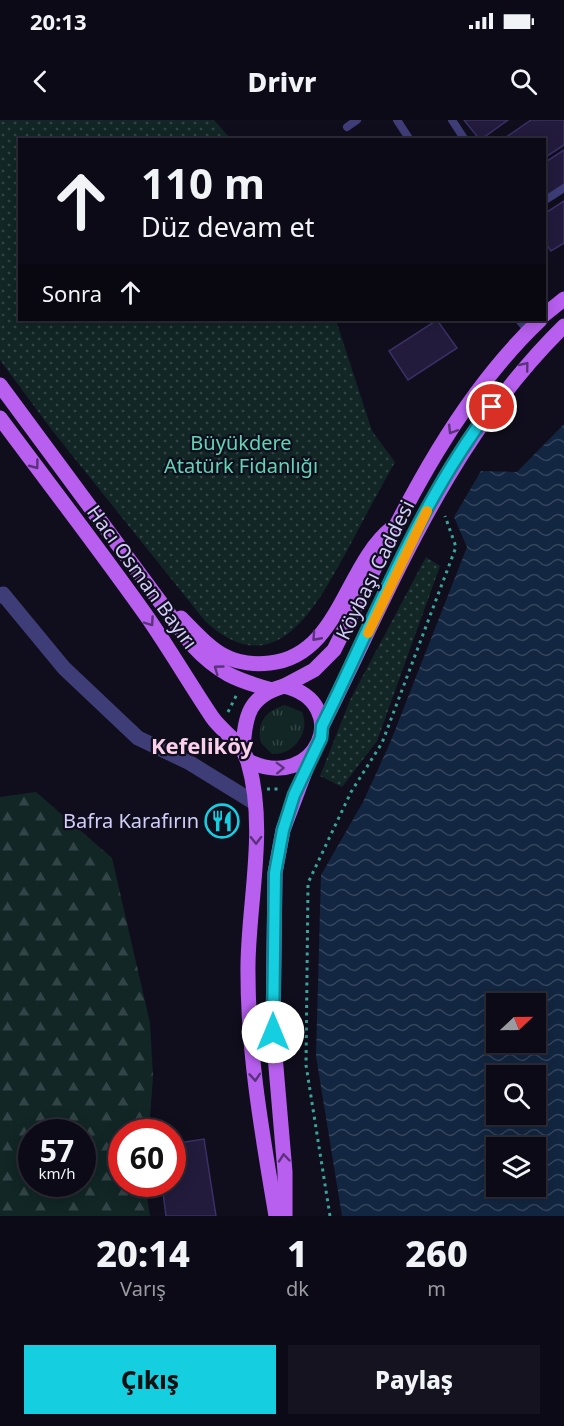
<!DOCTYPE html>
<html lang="tr">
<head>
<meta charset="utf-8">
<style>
  body { margin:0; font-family:"Noto Sans",sans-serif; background:#15131f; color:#f1f3f6; height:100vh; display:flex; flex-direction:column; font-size:22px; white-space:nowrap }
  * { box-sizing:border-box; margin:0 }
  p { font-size:20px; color:#9a9aa1 }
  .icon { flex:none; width:33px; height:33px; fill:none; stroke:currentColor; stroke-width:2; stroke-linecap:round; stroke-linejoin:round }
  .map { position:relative; height:1096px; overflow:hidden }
  .side { display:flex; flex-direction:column; background:#0c0a16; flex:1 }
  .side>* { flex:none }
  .banner { position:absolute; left:18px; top:18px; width:528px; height:183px; border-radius:0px; box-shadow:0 3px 15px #0003,0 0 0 2px #2c2b35; background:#0c0a16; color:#f1f3f6; overflow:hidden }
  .needle { width:39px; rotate:68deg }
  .tools { position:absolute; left:486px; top:873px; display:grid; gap:12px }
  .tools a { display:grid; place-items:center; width:60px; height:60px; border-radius:0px; background:#0c0a16; box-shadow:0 3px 15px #0003,0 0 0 2px #2c2b35; font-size:30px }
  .speed { position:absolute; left:18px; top:999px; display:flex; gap:12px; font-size:30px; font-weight:700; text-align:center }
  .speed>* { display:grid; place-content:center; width:78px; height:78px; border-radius:50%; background:#0c0a16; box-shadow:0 3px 15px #0003,0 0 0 2px #2c2b35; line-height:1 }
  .speed small { font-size:15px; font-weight:400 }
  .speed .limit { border:9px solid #d22; background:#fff; color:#111 }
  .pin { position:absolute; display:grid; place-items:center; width:51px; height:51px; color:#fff; margin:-26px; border:3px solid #fff; border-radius:50%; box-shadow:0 2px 6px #0007 }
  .me { position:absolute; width:66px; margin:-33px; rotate:0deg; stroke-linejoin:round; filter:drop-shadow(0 0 4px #0008) }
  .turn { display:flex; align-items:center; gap:21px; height:126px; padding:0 24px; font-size:27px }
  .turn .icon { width:78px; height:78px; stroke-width:2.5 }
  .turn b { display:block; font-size:42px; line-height:51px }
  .then { display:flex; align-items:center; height:57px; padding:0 24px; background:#0003; gap:12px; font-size:22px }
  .eta { display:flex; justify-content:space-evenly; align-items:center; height:102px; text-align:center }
  .eta b { font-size:36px; font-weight:800; line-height:42px }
  .action { display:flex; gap:12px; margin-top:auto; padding:12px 24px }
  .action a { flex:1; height:69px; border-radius:0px; background:#15cee0; color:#111; font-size:24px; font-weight:800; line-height:69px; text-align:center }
  .action a+a { background:#15131f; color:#f1f3f6 }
  .status { display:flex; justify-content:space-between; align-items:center; height:42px; padding:0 30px; background:#0c0a16; direction:ltr }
  .status svg { height:16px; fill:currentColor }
  header { display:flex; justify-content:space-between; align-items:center; height:78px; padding:0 24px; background:#0c0a16; font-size:27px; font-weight:800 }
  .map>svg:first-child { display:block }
  .grass { fill:url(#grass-tufts) }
  .forest { fill:url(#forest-firs); fill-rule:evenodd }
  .park { fill:url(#park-dots) }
  .water { fill:url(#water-waves); fill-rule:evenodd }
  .building { fill:#221b3c; stroke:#3a3066; stroke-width:1.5 }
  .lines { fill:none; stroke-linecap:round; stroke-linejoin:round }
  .path { stroke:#38a49c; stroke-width:3; stroke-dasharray:3 4.5; stroke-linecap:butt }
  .service { stroke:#3e3d78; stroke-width:8 }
  .minor { stroke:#3e3d78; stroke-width:15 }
  .primary { stroke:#b85ff0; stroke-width:15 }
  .oneway { stroke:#5c327c }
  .route-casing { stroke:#0e8692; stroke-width:15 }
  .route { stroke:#15cee0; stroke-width:10 }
  .slow { stroke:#f59e0b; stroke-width:10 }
  .labels { text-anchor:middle; stroke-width:4.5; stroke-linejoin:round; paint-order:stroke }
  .park-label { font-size:20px; fill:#62d3b5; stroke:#100e1d }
  .street-label { font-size:20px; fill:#d2cefa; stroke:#100e1d }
  .poi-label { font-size:20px; fill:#d2cefa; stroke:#100e1d; text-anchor:end }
  .quarter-label { font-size:22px; font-weight:bold; fill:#fbd0ec; stroke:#100e1d }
</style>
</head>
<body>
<div class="status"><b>20:13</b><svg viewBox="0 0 49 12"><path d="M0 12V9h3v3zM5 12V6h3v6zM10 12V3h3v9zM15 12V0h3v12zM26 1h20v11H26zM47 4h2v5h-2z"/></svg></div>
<header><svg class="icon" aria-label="back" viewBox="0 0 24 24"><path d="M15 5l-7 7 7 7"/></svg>Drivr<svg class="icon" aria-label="search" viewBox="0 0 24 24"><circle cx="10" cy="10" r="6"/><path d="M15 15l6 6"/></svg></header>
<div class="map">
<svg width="564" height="1096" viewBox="0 0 564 1096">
  <defs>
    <pattern id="grass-tufts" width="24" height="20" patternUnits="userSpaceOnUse" patternTransform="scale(1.5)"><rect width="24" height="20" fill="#112625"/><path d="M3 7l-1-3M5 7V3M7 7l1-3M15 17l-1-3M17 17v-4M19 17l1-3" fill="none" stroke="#334446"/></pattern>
    <pattern id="forest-firs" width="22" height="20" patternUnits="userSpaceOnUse" patternTransform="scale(1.5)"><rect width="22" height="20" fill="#112625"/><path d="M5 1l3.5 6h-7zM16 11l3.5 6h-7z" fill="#334446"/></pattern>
    <pattern id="park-dots" width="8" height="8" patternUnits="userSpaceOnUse" patternTransform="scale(1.5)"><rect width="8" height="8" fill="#112625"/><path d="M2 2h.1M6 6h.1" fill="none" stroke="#334446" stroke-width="1.8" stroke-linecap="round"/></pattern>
    <pattern id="water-waves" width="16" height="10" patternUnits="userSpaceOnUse" patternTransform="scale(1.5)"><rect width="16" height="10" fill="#122641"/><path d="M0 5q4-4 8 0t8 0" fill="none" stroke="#34445d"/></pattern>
  </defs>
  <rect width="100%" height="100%" fill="#100e1d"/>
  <path class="grass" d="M285,585L302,592C311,612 293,636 272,634L261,623C256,603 266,590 285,585Z"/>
  <path class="forest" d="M36,672L112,738L150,903L153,956L149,1012H122V1064H145L150,1096H0V677ZM32,1012H82V1064H32Z"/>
  <g class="park">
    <path d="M0,0H214L231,19L20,20V200H336L372,311L395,342C379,370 364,399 349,427C318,483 277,568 205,501L51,309L0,240Z"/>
    <polygon points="426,437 440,446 377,621 342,667 320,656 350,580"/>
  </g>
  <path class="water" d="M564,304V1096H342L316,936L321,755L363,682L390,623L467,427L454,397L481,351L517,352ZM496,884H536V922H496ZM496,956H536V994H496ZM496,1028H536V1066H496Z"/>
  <g class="building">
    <polygon points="464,0 508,0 480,20"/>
    <polygon points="531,0 564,0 564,25 544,38 544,20 502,20"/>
    <polygon points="564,30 564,64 544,78 544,43"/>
    <polygon points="564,81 564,123 551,131 544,121 544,94"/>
    <polygon points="437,200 457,228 408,260 389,231"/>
    <polygon points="204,1019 216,1096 166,1096 162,1064 172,1064 172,1024"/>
  </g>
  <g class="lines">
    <g class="path">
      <polyline points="228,592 237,574"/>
      <polyline points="267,669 282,669"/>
      <polyline points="330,1096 306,945 308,763 351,672 382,623 456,427 445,396"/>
    </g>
    <g class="service">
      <polyline points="397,0 410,20"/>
      <polyline points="452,0 465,20"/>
      <polyline points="347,7 357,0"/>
      <polyline points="544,81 564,68"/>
      <polyline points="519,200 528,211"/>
    </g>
    <polyline class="minor" points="0,476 3,474 64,548 138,618 190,643 255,683"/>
    <g class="primary">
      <polyline points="544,195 564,179"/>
      <path d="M0,265L192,525C218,553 236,560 272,570"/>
      <path d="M0,298C49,364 100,430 148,498C170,530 190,564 212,597C223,613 242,622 248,642C267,707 249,778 248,844C247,929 262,1013 276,1096"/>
      <path d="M181,498C210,527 226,548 270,543C339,536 345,445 392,408"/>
      <path d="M284,566L314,550L334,530C392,415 445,290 540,200"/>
      <path d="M322,606C394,462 447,321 564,206"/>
      <path d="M243,629C245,595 249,576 284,566C354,583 317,674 248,641"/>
      <polyline points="285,1096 285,1052 273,912 275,753 283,710 311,636"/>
    </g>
  </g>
  <defs><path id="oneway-chevron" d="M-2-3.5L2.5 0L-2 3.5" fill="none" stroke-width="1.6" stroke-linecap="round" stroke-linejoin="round" transform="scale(1.5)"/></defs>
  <g class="oneway">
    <use href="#oneway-chevron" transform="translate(525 246) rotate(-51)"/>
    <use href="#oneway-chevron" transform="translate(452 310) rotate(122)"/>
    <use href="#oneway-chevron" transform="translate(35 345) rotate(53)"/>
    <use href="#oneway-chevron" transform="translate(150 502) rotate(55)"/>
    <use href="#oneway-chevron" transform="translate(316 517) rotate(132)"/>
    <use href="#oneway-chevron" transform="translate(218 549) rotate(-144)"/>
    <use href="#oneway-chevron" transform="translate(280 648) rotate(-2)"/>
    <use href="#oneway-chevron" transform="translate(256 720) rotate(89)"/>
    <use href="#oneway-chevron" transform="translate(255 957) rotate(86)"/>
    <use href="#oneway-chevron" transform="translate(284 1038) rotate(-95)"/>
  </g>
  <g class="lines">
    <defs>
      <path id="route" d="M273,912L275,753L283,710L294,675L321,618L322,606C375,499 419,382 492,287"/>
    </defs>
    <use href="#route" class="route-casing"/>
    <use href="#route" class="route"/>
    <polyline class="slow" points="368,513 427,391"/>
  </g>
  <defs>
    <symbol id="restaurant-ring" viewBox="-11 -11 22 22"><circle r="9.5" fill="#100e1d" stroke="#15cee0" stroke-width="1.5"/><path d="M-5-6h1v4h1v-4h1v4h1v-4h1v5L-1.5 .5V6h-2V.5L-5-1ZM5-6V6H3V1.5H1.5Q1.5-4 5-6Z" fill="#15cee0"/></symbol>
  </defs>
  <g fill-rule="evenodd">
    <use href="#restaurant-ring" x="203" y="682" width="38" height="38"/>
  </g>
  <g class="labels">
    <g class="park-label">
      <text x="241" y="330">Büyükdere<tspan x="241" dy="23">Atatürk Fidanlığı</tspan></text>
    </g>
    <g class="street-label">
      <text transform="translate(375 450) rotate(-64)" y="7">Köybaşı Caddesi</text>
      <text transform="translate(142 457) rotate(54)" y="7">Hacı Osman Bayırı</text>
    </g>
    <g class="poi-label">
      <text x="199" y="708">Bafra Karafırın</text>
    </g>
    <g class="quarter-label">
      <text x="202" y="634">Kefeliköy</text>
    </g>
  </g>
</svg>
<div class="tools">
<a><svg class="needle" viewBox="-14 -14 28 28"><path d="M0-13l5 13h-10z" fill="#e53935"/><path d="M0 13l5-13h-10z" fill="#9a9aa1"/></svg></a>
<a><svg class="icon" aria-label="search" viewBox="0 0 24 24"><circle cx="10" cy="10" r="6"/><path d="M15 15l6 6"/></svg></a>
<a><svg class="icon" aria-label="layers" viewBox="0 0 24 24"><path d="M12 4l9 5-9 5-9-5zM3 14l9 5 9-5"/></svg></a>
</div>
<div class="speed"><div>57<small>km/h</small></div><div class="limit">60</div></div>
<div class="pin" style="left:492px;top:287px;background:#d93025"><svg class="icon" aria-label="arrive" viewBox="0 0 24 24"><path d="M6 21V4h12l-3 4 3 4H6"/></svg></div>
<svg class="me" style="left:273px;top:912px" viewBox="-20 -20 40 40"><circle r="19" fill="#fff"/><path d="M0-13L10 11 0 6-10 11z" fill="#15cee0"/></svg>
<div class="banner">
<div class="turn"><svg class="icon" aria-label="ahead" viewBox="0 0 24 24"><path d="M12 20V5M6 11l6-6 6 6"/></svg><div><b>110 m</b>Düz devam et</div></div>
<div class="then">Sonra<svg class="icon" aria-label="ahead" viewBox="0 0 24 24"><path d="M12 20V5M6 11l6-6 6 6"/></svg></div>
</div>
</div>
<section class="side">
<div class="eta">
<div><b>20:14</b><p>Varış</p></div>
<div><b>1</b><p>dk</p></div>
<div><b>260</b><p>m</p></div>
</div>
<div class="action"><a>Çıkış</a><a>Paylaş</a></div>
</section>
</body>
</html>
